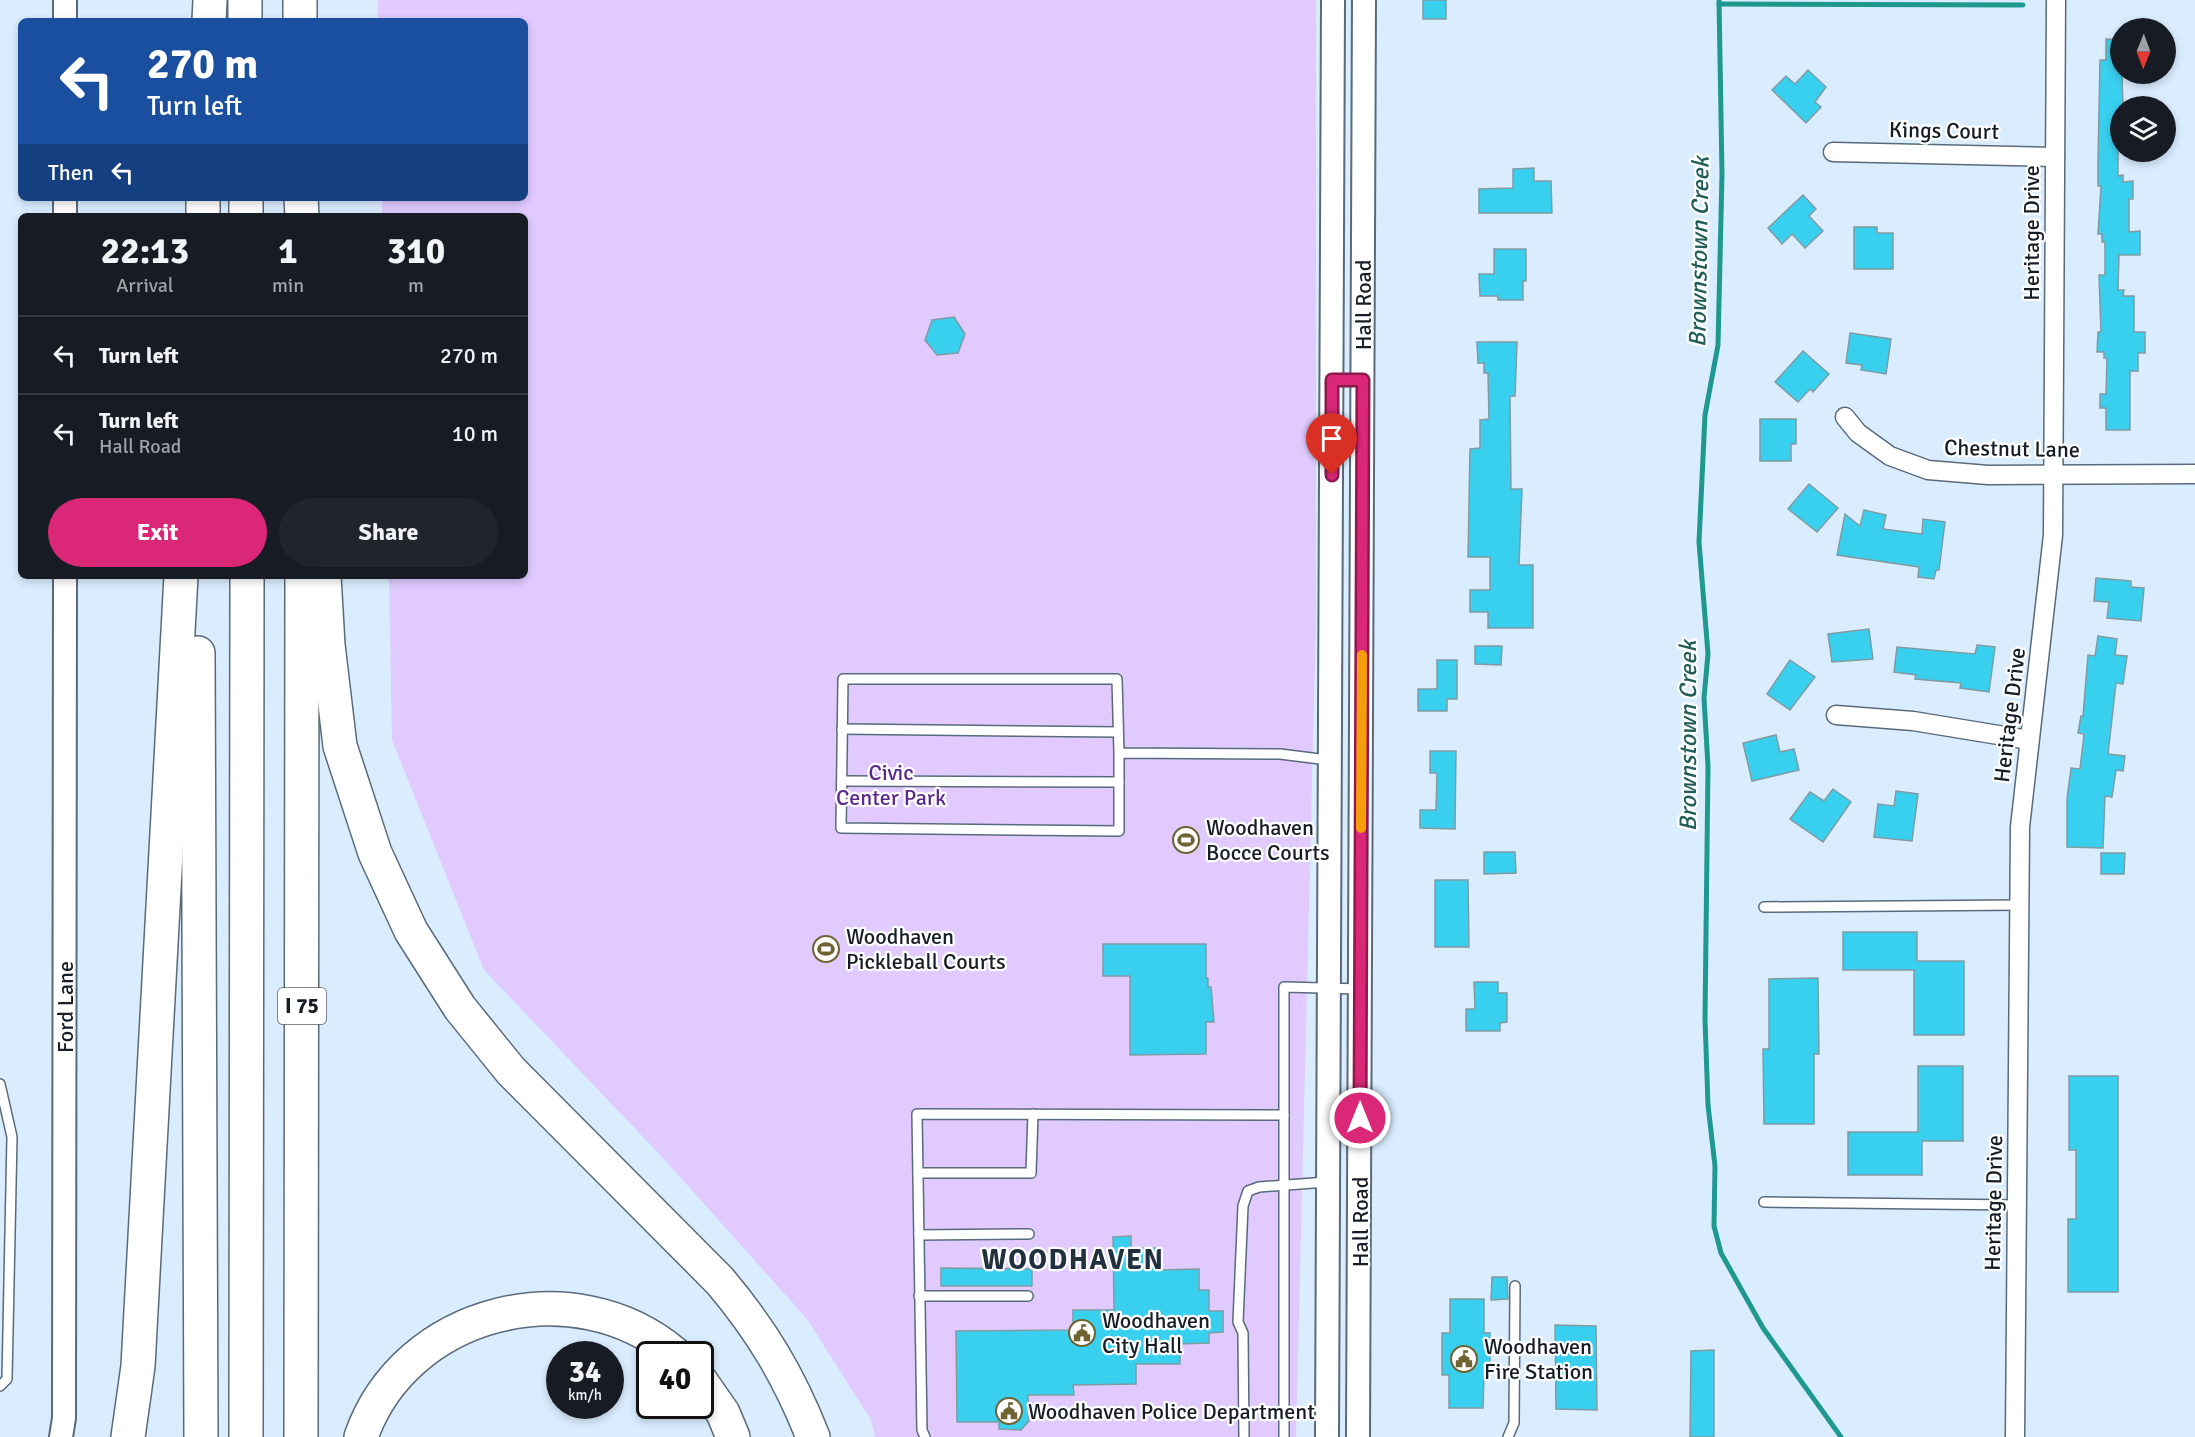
<!DOCTYPE html>
<html lang="en">
<head>
<meta charset="utf-8">
<style>
  body { margin:0; font-family:Signika,sans-serif; background:#20242c; color:#f1f3f6; height:100vh; display:flex; flex-direction:column; font-size:22px; white-space:nowrap }
  * { box-sizing:border-box; margin:0 }
  p { font-size:20px; color:#9ea1a6 }
  .icon { flex:none; width:33px; height:33px; fill:none; stroke:currentColor; stroke-width:2; stroke-linecap:round; stroke-linejoin:round }
  .map { position:relative; flex:1; overflow:hidden }
  .side { position:absolute; left:18px; top:213px; width:510px; height:366px; display:flex; flex-direction:column; background:#171b24; border-radius:9px; box-shadow:0 3px 9px #0003 }
  .side>* { flex:none }
  .hud { position:absolute; left:18px; top:18px; width:510px; height:183px; border-radius:9px; box-shadow:0 3px 9px #0003; background:#1a4fa0; color:#fff; overflow:hidden }
  .needle { width:39px; rotate:181deg }
  .controls { position:absolute; left:2110px; top:18px; display:grid; gap:12px }
  .controls a { display:grid; place-items:center; width:66px; height:66px; border-radius:50%; background:#171b24; box-shadow:0 3px 9px #0003; font-size:30px }
  .speed { position:absolute; left:546px; top:1341px; display:flex; gap:12px; font-size:30px; font-weight:700; text-align:center }
  .speed>* { display:grid; place-content:center; width:78px; height:78px; border-radius:50%; background:#171b24; box-shadow:0 3px 9px #0003; line-height:1 }
  .speed small { font-size:15px; font-weight:400 }
  .speed .limit { border:3px solid #111; border-radius:9px; background:#fff; color:#111 }
  .pin { position:absolute; display:grid; place-items:center; width:51px; height:51px; color:#fff; margin:-62px -26px; border-radius:50% 50% 50% 0; rotate:-45deg; box-shadow:0 0 6px #0007 }
  .pin .icon { rotate:45deg }
  .me { position:absolute; width:66px; margin:-33px; rotate:0deg; stroke-linejoin:round; filter:drop-shadow(0 0 4px #0008) }
  .turn { display:flex; align-items:center; gap:21px; height:126px; padding:0 30px; font-size:27px }
  .turn .icon { width:78px; height:78px; stroke-width:2.5 }
  .turn b { display:block; font-size:42px; line-height:51px }
  .then { display:flex; align-items:center; height:57px; padding:0 30px; background:#0003; gap:12px; font-size:22px }
  .eta { display:flex; justify-content:space-evenly; align-items:center; height:102px; text-align:center }
  .eta b { font-size:36px; font-weight:700; line-height:42px }
  .button { display:flex; gap:12px; margin-top:auto; padding:12px 30px }
  .button a { flex:1; height:69px; border-radius:36px; background:#db2777; color:#fff; font-size:24px; font-weight:700; line-height:69px; text-align:center }
  .button a+a { background:#20242c; color:#f1f3f6 }
  ul { padding:0; list-style:none }
  li { display:flex; align-items:center; gap:18px; height:78px; padding:0 30px; border-top:2px solid #363941 }
  li div { flex:1 }
  li b { display:block; font-size:22px }
  li em { font-style:normal }
  .map>svg:first-child { display:block }
  .green { fill:#e0caff }
  .lines { fill:none; stroke-linecap:round; stroke-linejoin:round }
  .stream { stroke:#1f9890; stroke-width:5 }
  .building { fill:#39d0f0; stroke:#809ba2; stroke-width:1.5 }
  .service-casing { stroke:#596a7a; stroke-width:12 }
  .minor-casing { stroke:#596a7a; stroke-width:21 }
  .tertiary-casing { stroke:#596a7a; stroke-width:26 }
  .motorway-casing { stroke:#596a7a; stroke-width:36 }
  .service { stroke:#fff; stroke-width:9 }
  .minor { stroke:#fff; stroke-width:18 }
  .tertiary { stroke:#fff; stroke-width:22 }
  .motorway { stroke:#fff; stroke-width:33 }
  .route-casing { stroke:#8e194d; stroke-width:15 }
  .route { stroke:#db2777; stroke-width:10 }
  .slow { stroke:#f59e0b; stroke-width:10 }
  .labels { text-anchor:middle; stroke-width:4.5; stroke-linejoin:round; paint-order:stroke }
  .shield { fill:#fff; stroke:#5c6166; stroke-width:1.5 }
  .shield-label { font-size:21px; font-weight:bold; fill:#161d24 }
  .street-label { font-size:22px; fill:#161d24; stroke:#fff }
  .park-label { font-size:22px; fill:#5d298d; stroke:#fff }
  .poi-label { font-size:22px; fill:#161d24; stroke:#fff; text-anchor:start }
  .water-label { font-size:24px; font-style:italic; fill:#215e58; stroke:#fff }
  .district-label { font-size:28px; font-weight:bold; letter-spacing:1.5px; fill:#21303e; stroke:#fff }
</style>
</head>
<body>
<div class="map">
<svg width="2195" height="1437" viewBox="0 0 2195 1437">
  <rect width="100%" height="100%" fill="#daedff"/>
  <polygon class="green" points="378,0 1316,0 1316,618 1296,1437 875,1437 871,1420 807,1319 663,1158 484,970 392,740 389,576 525,576 525,216 382,216 382,198 525,198 525,21 378,21"/>
  <g class="lines">
    <g class="stream">
      <polyline points="1719,0 1722,174 1718,345 1705,415 1699,542 1708,654 1704,698 1708,766 1705,1019 1708,1105 1715,1166 1714,1226 1721,1253 1763,1328 1841,1437"/>
      <polyline points="1719,4 2023,5"/>
    </g>
  </g>
  <g class="building">
    <rect x="1423" y="0" width="23" height="19"/>
    <polygon points="2106,39 2121,40 2123,106 2121,106 2121,138 2118,138 2118,176 2123,175 2123,182 2133,181 2133,199 2129,199 2129,232 2140,231 2140,255 2119,255 2118,290 2124,290 2123,296 2134,296 2134,332 2145,332 2145,353 2138,353 2138,371 2130,371 2130,430 2106,430 2106,408 2100,408 2100,394 2106,394 2107,358 2104,358 2104,352 2097,352 2098,332 2101,332 2099,275 2105,275 2105,242 2102,242 2102,234 2098,234 2101,186 2098,186 2098,160 2100,60 2106,60"/>
    <polygon points="1808,70 1826,87 1815,102 1821,107 1806,123 1772,90 1786,76 1795,84"/>
    <polygon points="1534,168 1534,181 1551,181 1552,213 1479,213 1479,189 1513,188 1513,169"/>
    <polygon points="1803,195 1816,209 1809,216 1823,231 1805,248 1792,234 1782,244 1768,228"/>
    <polygon points="1854,227 1877,227 1877,233 1893,233 1893,269 1854,269"/>
    <polygon points="1494,249 1526,249 1526,281 1523,281 1523,300 1498,300 1498,296 1480,296 1479,274 1494,274"/>
    <polygon points="954,317 965,334 958,353 937,355 925,340 932,320"/>
    <polygon points="1850,333 1891,339 1886,374 1861,370 1862,365 1846,363"/>
    <polygon points="1477,342 1517,342 1515,396 1510,396 1511,489 1522,489 1519,565 1533,565 1533,628 1488,628 1488,612 1470,612 1470,590 1490,590 1490,557 1468,557 1470,449 1480,448 1480,420 1489,419 1488,373 1484,373 1484,363 1478,363"/>
    <polygon points="1803,351 1829,374 1813,392 1810,389 1798,402 1775,382"/>
    <polygon points="1760,419 1796,419 1796,444 1791,444 1791,461 1760,461"/>
    <polygon points="1809,484 1838,508 1817,532 1788,509"/>
    <polygon points="1864,510 1886,515 1883,529 1922,534 1923,519 1945,522 1939,570 1936,570 1934,579 1918,577 1919,567 1837,555 1845,514 1860,526"/>
    <polygon points="2096,578 2131,581 2131,587 2144,588 2141,621 2107,618 2109,602 2094,601"/>
    <polygon points="1869,629 1873,659 1832,662 1828,634"/>
    <polygon points="2098,636 2117,639 2115,655 2127,656 2123,684 2116,683 2108,754 2125,756 2123,771 2116,770 2112,797 2105,796 2103,848 2067,847 2067,799 2071,768 2080,769 2084,734 2078,733 2081,716 2083,716 2088,655 2095,656"/>
    <polygon points="1977,645 1995,647 1989,692 1960,688 1961,683 1915,679 1916,675 1894,672 1897,647 1975,654"/>
    <polygon points="1475,646 1502,646 1501,665 1475,664"/>
    <polygon points="1437,660 1457,660 1457,699 1447,699 1447,711 1418,711 1418,689 1437,689"/>
    <polygon points="1790,660 1815,677 1790,710 1767,694"/>
    <polygon points="1776,735 1780,752 1794,749 1799,770 1752,781 1743,743"/>
    <polygon points="1430,751 1456,751 1455,829 1420,828 1420,810 1436,810 1437,773 1430,773"/>
    <polygon points="1833,789 1851,802 1823,842 1790,819 1810,792 1824,801"/>
    <polygon points="1896,791 1918,794 1912,841 1874,837 1878,804 1894,806"/>
    <polygon points="1484,852 1515,852 1516,873 1484,874"/>
    <polygon points="2101,853 2125,853 2124,874 2101,874"/>
    <polygon points="1435,880 1468,880 1469,947 1435,947"/>
    <polygon points="1843,932 1917,932 1917,961 1964,961 1964,1035 1914,1035 1914,970 1843,970"/>
    <polygon points="1103,944 1206,944 1206,978 1208,978 1208,987 1211,987 1214,1022 1206,1022 1206,1054 1130,1055 1130,976 1103,976"/>
    <polygon points="1818,978 1819,1054 1814,1054 1814,1124 1764,1124 1763,1049 1769,1049 1769,979"/>
    <polygon points="1474,982 1498,982 1498,993 1507,993 1507,1022 1500,1023 1500,1031 1466,1031 1466,1009 1475,1009"/>
    <polygon points="1918,1066 1963,1066 1963,1141 1922,1141 1922,1175 1848,1175 1848,1132 1918,1132"/>
    <polygon points="2069,1076 2118,1076 2118,1292 2068,1292 2068,1219 2076,1219 2076,1150 2069,1150"/>
    <polygon points="1131,1236 1131,1248 1157,1248 1157,1270 1199,1269 1199,1290 1209,1290 1209,1311 1223,1311 1223,1332 1209,1333 1209,1343 1180,1344 1180,1364 1136,1364 1136,1384 1073,1385 1074,1395 1028,1395 1029,1421 1021,1430 999,1429 999,1422 957,1422 956,1331 1073,1330 1073,1310 1114,1310 1113,1237"/>
    <polygon points="941,1268 1032,1269 1032,1286 941,1286"/>
    <polygon points="1492,1277 1507,1277 1508,1299 1491,1300"/>
    <polygon points="1450,1299 1484,1299 1484,1333 1490,1333 1490,1375 1484,1375 1483,1408 1449,1408 1449,1375 1442,1375 1442,1333 1450,1333"/>
    <polygon points="1555,1325 1596,1326 1597,1410 1556,1409"/>
    <polygon points="1714,1350 1714,1437 1690,1437 1691,1351"/>
  </g>
  <g class="lines">
    <defs>
      <g id="service">
        <polyline points="842,729 1118,732"/>
        <polyline points="1119,753 1117,679 843,679 841,828 1119,831 1119,753 1280,754 1328,760"/>
        <polyline points="842,781 1119,782"/>
        <polyline points="1764,907 2020,905"/>
        <polyline points="0,1084 12,1137 7,1379 0,1386"/>
        <polyline points="1284,1115 1284,987 1361,989"/>
        <polyline points="918,1173 1031,1173 1033,1114"/>
        <polyline points="1764,1202 2017,1205"/>
        <polyline points="919,1235 1029,1234"/>
        <polyline points="919,1296 1028,1296"/>
        <polyline points="925,1437 922,1430 917,1114 1284,1115 1284,1437"/>
        <polyline points="1244,1437 1243,1333 1238,1322 1243,1206 1248,1191 1259,1187 1327,1182"/>
        <polyline points="1508,1437 1514,1423 1515,1286"/>
      </g>
      <g id="minor">
        <polyline points="1833,152 2055,157"/>
        <polyline points="1845,417 1858,433 1890,456 1928,470 1988,475 2195,474"/>
        <polyline points="1836,715 1913,721 2029,740"/>
        <polyline points="2015,1437 2020,827 2053,535 2056,0"/>
      </g>
      <g id="tertiary">
        <polyline points="65,0 65,21"/>
        <polyline points="65,216 65,198"/>
        <polyline points="61,1437 64,1418 65,576"/>
        <polyline points="1327,1437 1333,0"/>
        <polyline points="1358,1437 1364,0"/>
      </g>
      <g id="motorway">
        <polyline points="245,0 245,21"/>
        <polyline points="300,0 300,21"/>
        <polyline points="209,21 210,0"/>
        <polyline points="246,198 246,216"/>
        <polyline points="301,198 302,216"/>
        <polyline points="203,216 203,198"/>
        <path d="M324,576L328,645L340,746L375,853L411,931L460,1008L511,1071L720,1281C762,1331 789,1376 813,1437"/>
        <polyline points="198,653 201,1437"/>
        <polyline points="700,1380 723,1413 733,1437"/>
        <polyline points="128,1437 138,1366 181,576"/>
        <polyline points="246,1437 247,576"/>
        <polyline points="301,1437 302,576"/>
        <path d="M361,1437C405,1310 574,1268 675,1354"/>
      </g>
    </defs>
    <use href="#service" class="service-casing"/>
    <use href="#minor" class="minor-casing"/>
    <use href="#tertiary" class="tertiary-casing"/>
    <use href="#motorway" class="motorway-casing"/>
    <use href="#service" class="service"/>
    <use href="#minor" class="minor"/>
    <use href="#tertiary" class="tertiary"/>
    <use href="#motorway" class="motorway"/>
  </g>
  <g class="lines">
    <defs>
      <polyline id="route" points="1332,475 1332,380 1363,380 1360,1118"/>
    </defs>
    <use href="#route" class="route-casing"/>
    <use href="#route" class="route"/>
    <polyline class="slow" points="1361,828 1362,655"/>
  </g>
  <defs>
    <symbol id="stadium-ring" viewBox="-11 -11 22 22"><circle r="9.5" fill="#fff" stroke="#6f6431" stroke-width="1.5"/><path d="M0-5a6.5 5 0 1 0 0 10a6.5 5 0 1 0 0-10ZM-3.5-1.8h7v3.6h-7Z" fill="#6f6431"/></symbol>
    <symbol id="civic-ring" viewBox="-11 -11 22 22"><circle r="9.5" fill="#fff" stroke="#6f6431" stroke-width="1.5"/><path d="M-.6-6.5H3V-4.5H.6V-3L4-1V1h2V6H-6V1h2V-1L-.6-3ZM-1.2 2.5V6h2.4V2.5Z" fill="#6f6431"/></symbol>
  </defs>
  <g fill-rule="evenodd">
    <use href="#stadium-ring" x="1171" y="825" width="30" height="30"/>
    <use href="#stadium-ring" x="811" y="934" width="30" height="30"/>
    <use href="#civic-ring" x="1067" y="1318" width="30" height="30"/>
    <use href="#civic-ring" x="1449" y="1344" width="30" height="30"/>
    <use href="#civic-ring" x="994" y="1396" width="30" height="30"/>
  </g>
  <g class="labels">
    <rect class="shield" x="278" y="988" width="48" height="36" rx="4.5"/>
    <g class="shield-label">
      <text x="302" y="1013">I 75</text>
    </g>
    <g class="street-label">
      <text transform="translate(1944 130) rotate(1)" y="8">Kings Court</text>
      <text transform="translate(2031 233) rotate(-90)" y="8">Heritage Drive</text>
      <text transform="translate(1363 305) rotate(-90)" y="8">Hall Road</text>
      <text transform="translate(2012 448) rotate(1)" y="8">Chestnut Lane</text>
      <text transform="translate(2009 715) rotate(-83)" y="8">Heritage Drive</text>
      <text transform="translate(65 1007) rotate(-90)" y="8">Ford Lane</text>
      <text transform="translate(1993 1203) rotate(-89)" y="8">Heritage Drive</text>
      <text transform="translate(1360 1222) rotate(-90)" y="8">Hall Road</text>
    </g>
    <g class="park-label">
      <text x="891" y="780">Civic<tspan x="891" dy="25">Center Park</tspan></text>
    </g>
    <g class="poi-label">
      <text x="1206" y="835">Woodhaven<tspan x="1206" dy="25">Bocce Courts</tspan></text>
      <text x="846" y="944">Woodhaven<tspan x="846" dy="25">Pickleball Courts</tspan></text>
      <text x="1102" y="1328">Woodhaven<tspan x="1102" dy="25">City Hall</tspan></text>
      <text x="1484" y="1354">Woodhaven<tspan x="1484" dy="25">Fire Station</tspan></text>
      <text x="1028" y="1419">Woodhaven Police Department</text>
    </g>
    <g class="water-label">
      <text transform="translate(1699 252) rotate(-89)" y="8">Brownstown Creek</text>
      <text transform="translate(1688 736) rotate(-90)" y="8">Brownstown Creek</text>
    </g>
    <g class="district-label">
      <text x="1073" y="1269">WOODHAVEN</text>
    </g>
  </g>
</svg>
<div class="controls">
<a><svg class="needle" viewBox="-14 -14 28 28"><path d="M0-13l5 13h-10z" fill="#e53935"/><path d="M0 13l5-13h-10z" fill="#9ea1a6"/></svg></a>
<a><svg class="icon" aria-label="layers" viewBox="0 0 24 24"><path d="M12 4l9 5-9 5-9-5zM3 14l9 5 9-5"/></svg></a>
</div>
<div class="speed"><div>34<small>km/h</small></div><div class="limit">40</div></div>
<div class="pin" style="left:1332px;top:475px;background:#d93025"><svg class="icon" aria-label="arrive" viewBox="0 0 24 24"><path d="M6 21V4h12l-3 4 3 4H6"/></svg></div>
<svg class="me" style="left:1360px;top:1118px" viewBox="-20 -20 40 40"><circle r="17" fill="#db2777" stroke="#fff" stroke-width="3"/><path d="M0-11L8 9 0 5-8 9z" fill="#fff"/></svg>
<div class="hud">
<div class="turn"><svg class="icon" aria-label="left" viewBox="0 0 24 24"><path d="M17 20v-9H6M10 6l-5 5 5 5"/></svg><div><b>270 m</b>Turn left</div></div>
<div class="then">Then<svg class="icon" aria-label="left" viewBox="0 0 24 24"><path d="M17 20v-9H6M10 6l-5 5 5 5"/></svg></div>
</div>
<section class="side">
<div class="eta">
<div><b>22:13</b><p>Arrival</p></div>
<div><b>1</b><p>min</p></div>
<div><b>310</b><p>m</p></div>
</div>
<ul>
<li><svg class="icon" aria-label="left" viewBox="0 0 24 24"><path d="M17 20v-9H6M10 6l-5 5 5 5"/></svg><div><b>Turn left</b></div><em>270 m</em></li>
<li><svg class="icon" aria-label="left" viewBox="0 0 24 24"><path d="M17 20v-9H6M10 6l-5 5 5 5"/></svg><div><b>Turn left</b><p>Hall Road</p></div><em>10 m</em></li>
</ul>
<div class="button"><a>Exit</a><a>Share</a></div>
</section>
</div>
</body>
</html>
